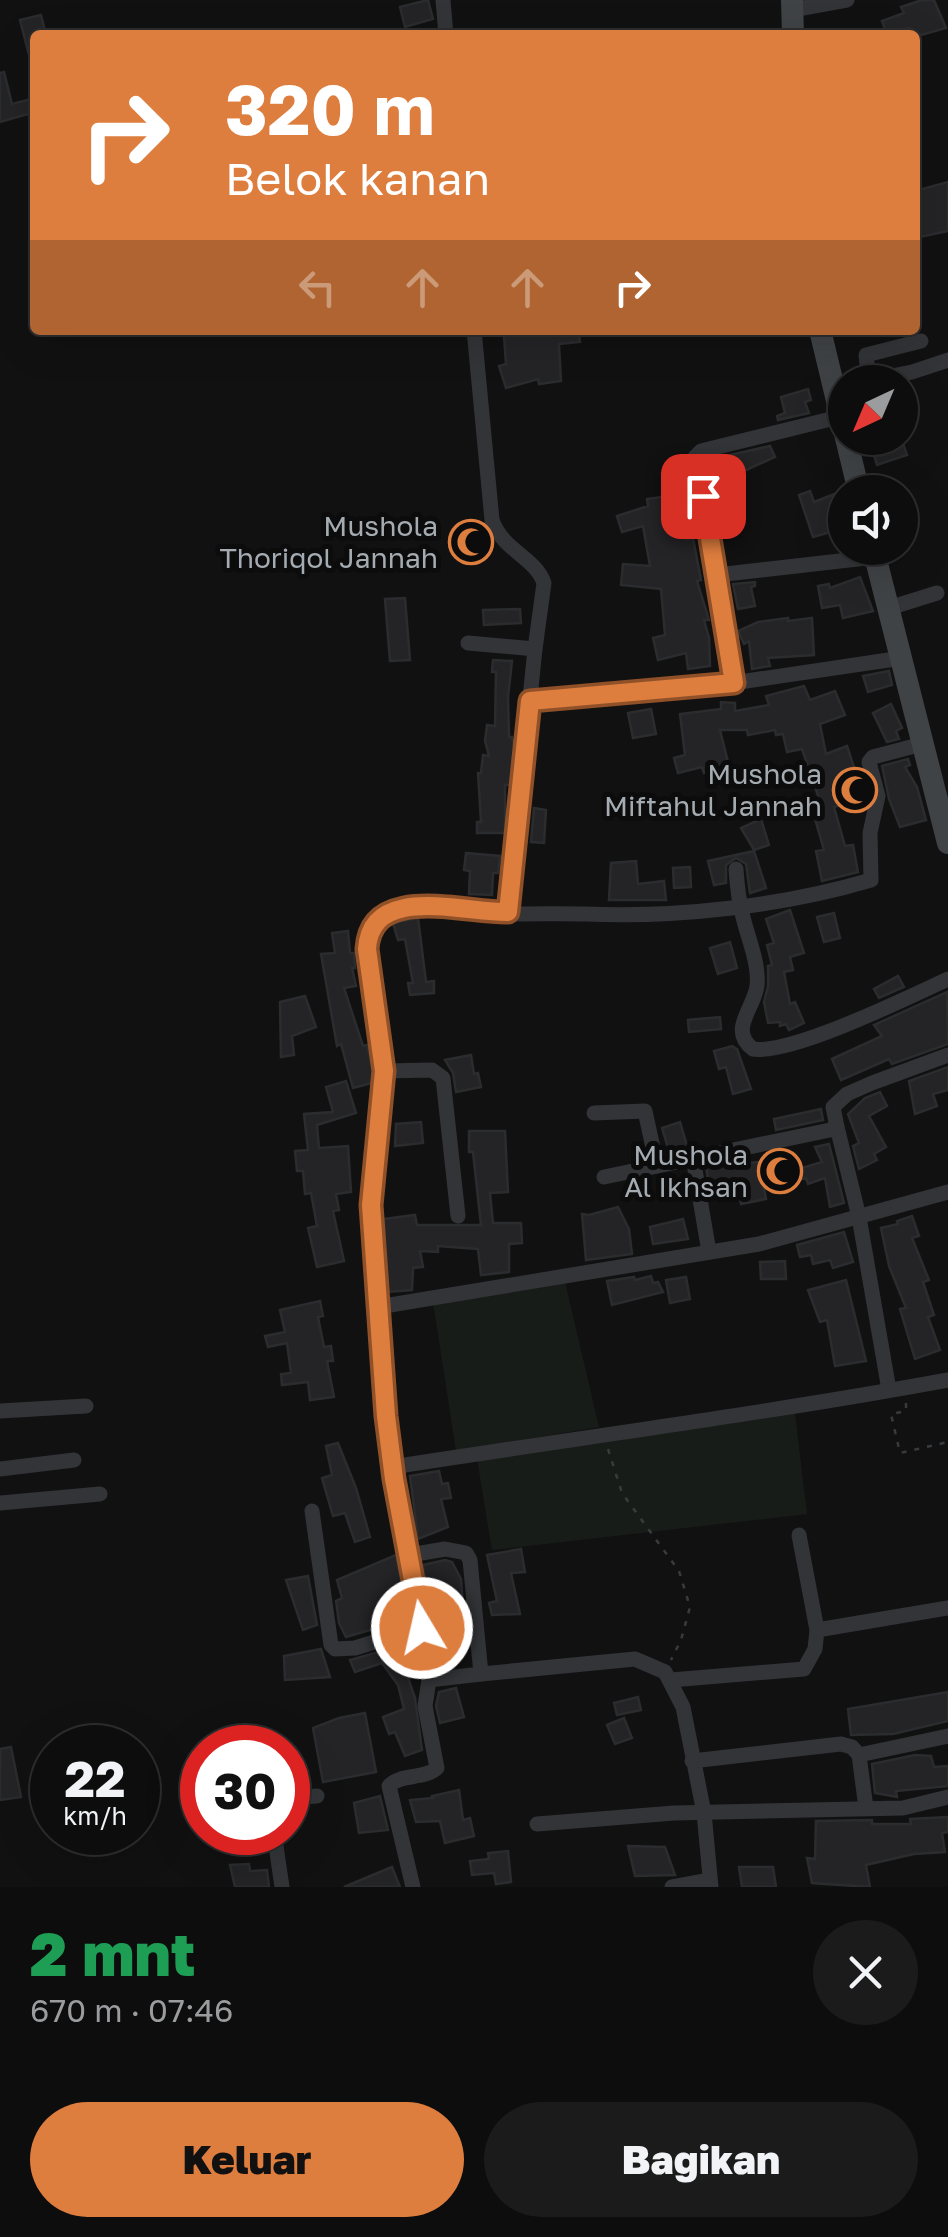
<!DOCTYPE html>
<html lang="id">
<head>
<meta charset="utf-8">
<style>
  body { margin:0; font-family:"Golos Text",sans-serif; background:#1b1b1c; color:#f1f3f6; height:100vh; display:flex; flex-direction:column; font-size:38px; white-space:nowrap }
  * { box-sizing:border-box; margin:0 }
  p { font-size:32px; color:#9a9c9e }
  .icon { flex:none; width:55px; height:55px; fill:none; stroke:currentColor; stroke-width:2; stroke-linecap:round; stroke-linejoin:round }
  .map { position:relative; height:1887px; overflow:hidden }
  .details { display:flex; flex-direction:column; background:#0d0d0e; flex:1 }
  .details>* { flex:none }
  .banner { position:absolute; left:30px; top:30px; width:890px; height:305px; border-radius:10px; box-shadow:0 10px 40px #0002,0 0 0 2px #2d2d2e; background:#dd7d3e; color:#fff; overflow:hidden }
  .needle { width:65px; rotate:224deg }
  .controls { position:absolute; left:828px; top:365px; display:grid; gap:20px }
  .controls a { display:grid; place-items:center; width:90px; height:90px; border-radius:50%; background:#0d0d0e; box-shadow:0 10px 40px #0002,0 0 0 2px #2d2d2e; font-size:50px }
  .speed { position:absolute; left:30px; top:1725px; display:flex; gap:20px; font-size:50px; font-weight:700; text-align:center }
  .speed>* { display:grid; place-content:center; width:130px; height:130px; border-radius:50%; background:#0d0d0e; box-shadow:0 10px 40px #0002,0 0 0 2px #2d2d2e; line-height:1 }
  .speed small { font-size:25px; font-weight:400 }
  .speed .limit { border:15px solid #d22; background:#fff; color:#111 }
  .pin { position:absolute; display:grid; place-items:center; width:85px; height:85px; color:#fff; margin:-42px; border-radius:20px; box-shadow:0 5px 15px #0006 }
  .me { position:absolute; width:110px; margin:-55px; rotate:351deg; stroke-linejoin:round; filter:drop-shadow(0 0 8px #0008) }
  .turn { display:flex; align-items:center; gap:35px; height:210px; padding:0 30px; font-size:45px }
  .turn .icon { width:130px; height:130px; stroke-width:2.5 }
  .turn b { display:block; font-size:70px; line-height:85px }
  .lanes { display:flex; align-items:center; height:95px; padding:0 30px; background:#0003; justify-content:center; gap:50px; direction:ltr }
  .lanes .off { opacity:.35 }
  .round { display:grid; place-items:center; flex:none; width:105px; height:105px; border-radius:52px; background:#1b1b1c }
  .headline { display:flex; align-items:center; justify-content:space-between; height:170px; padding:0 30px }
  h1 { font-size:60px; font-weight:800; line-height:75px; color:#1e9e55 }
  .button { display:flex; gap:20px; margin-top:auto; padding:20px 30px }
  .button a { flex:1; height:115px; border-radius:60px; background:#dd7d3e; color:#111; font-size:40px; font-weight:800; line-height:115px; text-align:center }
  .button a+a { background:#1b1b1c; color:#f1f3f6 }
  .map>svg:first-child { display:block }
  .green { fill:#181c18 }
  .building { fill:#242426; stroke:#2b2c2e; stroke-width:2.5 }
  .lines { fill:none; stroke-linecap:round; stroke-linejoin:round }
  .path { stroke:#383b3d; stroke-width:2.5; stroke-dasharray:5 8; stroke-linecap:butt }
  .street { stroke:#323437; stroke-width:15 }
  .secondary { stroke:#404346; stroke-width:22 }
  .route-casing { stroke:#905128; stroke-width:25 }
  .route { stroke:#dd7d3e; stroke-width:18 }
  .labels { text-anchor:middle; stroke-width:10; stroke-linejoin:round; paint-order:stroke }
  .poi-label { font-size:28px; fill:#a4abb1; stroke:#0c0c0d; text-anchor:end }
</style>
</head>
<body>
<div class="map">
<svg width="948" height="1887" viewBox="0 0 948 1887">
  <rect width="100%" height="100%" fill="#111112"/>
  <g class="green">
    <polygon points="565,1282 599,1427 456,1451 433,1302"/>
    <polygon points="795,1414 807,1514 492,1550 477,1459"/>
  </g>
  <g class="building">
    <polygon points="428,0 433,19 405,27 400,7"/>
    <polygon points="922,0 934,0 946,28 921,35 912,35 909,28 887,35 882,21 904,13 901,7"/>
    <polygon points="41,15 46,35 35,35 35,62 31,63 20,20"/>
    <polygon points="4,72 12,104 35,98 35,112 0,122 0,73"/>
    <polygon points="948,182 948,231 915,238 915,191"/>
    <polygon points="552,330 578,330 580,342 559,344 561,381 539,384 538,379 506,388 499,366 506,364 504,336 552,333"/>
    <polygon points="808,389 811,400 805,402 809,413 778,420 777,416 785,413 781,397"/>
    <polygon points="869,438 901,438 907,455 877,465"/>
    <polygon points="770,446 775,457 733,476 726,456"/>
    <polygon points="684,485 686,501 681,502 685,539 693,538 701,580 697,581 709,620 704,620 709,638 710,666 688,669 686,653 658,660 653,638 665,635 661,589 621,585 623,564 650,566 643,526 622,532 617,516 648,506 647,499 669,496 667,487"/>
    <polygon points="810,491 814,502 842,491 845,528 813,537 799,495"/>
    <polygon points="477,529 485,545 465,555 457,539"/>
    <polygon points="860,577 873,611 843,618 840,605 822,608 818,586 829,584 830,588"/>
    <polygon points="755,582 755,586 751,587 755,606 738,609 733,584"/>
    <polygon points="405,598 410,660 390,661 385,599"/>
    <polygon points="520,609 521,623 484,625 483,610"/>
    <polygon points="788,618 788,621 812,618 814,655 768,658 770,666 752,669 749,641 744,644 738,631 758,622"/>
    <polygon points="493,660 512,661 508,697 509,737 512,737 514,747 510,785 505,785 505,833 477,833 477,822 481,822 478,773 481,773 483,755 489,756 485,741 487,725 495,726 496,672 492,672"/>
    <polygon points="889,671 892,685 868,692 863,676"/>
    <polygon points="804,686 810,700 835,691 845,715 820,724 826,754 847,746 864,798 834,807 845,846 853,845 858,872 822,881 816,851 824,850 813,812 823,810 802,749 787,752 783,734 776,735 775,730 748,735 747,730 720,730 729,766 704,773 702,767 678,773 674,758 685,755 680,714 721,709 721,702 735,703 735,711 769,705 766,696"/>
    <polygon points="891,704 902,728 896,731 899,739 887,742 873,713"/>
    <polygon points="651,709 656,734 633,738 628,713"/>
    <polygon points="908,759 910,765 905,767 917,787 926,820 900,827 889,799 882,766"/>
    <polygon points="534,808 546,810 544,843 531,842"/>
    <polygon points="761,819 769,845 754,850 741,828"/>
    <polygon points="754,851 766,888 750,893 746,864 736,858 726,865 726,883 714,885 708,861"/>
    <polygon points="466,853 500,856 498,873 493,873 492,895 469,894 470,871 464,870"/>
    <polygon points="636,861 638,884 664,881 666,900 609,900 611,863"/>
    <polygon points="690,867 691,887 674,888 673,868"/>
    <polygon points="790,910 804,953 790,957 793,970 784,972 790,1004 795,1002 804,1023 789,1030 786,1024 780,1026 780,1022 768,1023 764,1002 768,986 768,966 772,965 767,945 774,943 766,919"/>
    <polygon points="834,913 840,938 824,942 817,917"/>
    <polygon points="418,918 426,982 434,981 434,993 410,995 408,983 413,983 405,939 398,940 393,923"/>
    <polygon points="348,931 350,953 354,953 355,968 352,968 356,986 344,988 363,1046 367,1045 373,1071 372,1083 353,1088 341,1044 337,1046 321,954 335,953 332,933"/>
    <polygon points="730,942 737,968 718,974 710,948"/>
    <polygon points="898,976 904,987 879,998 874,989"/>
    <polygon points="947,992 948,1044 892,1064 889,1059 841,1080 832,1059 882,1036 874,1025"/>
    <polygon points="305,996 316,1027 292,1036 294,1055 281,1057 280,1002"/>
    <polygon points="720,1017 721,1029 689,1032 688,1020"/>
    <polygon points="732,1046 737,1049 751,1089 733,1094 726,1067 719,1069 714,1051"/>
    <polygon points="471,1055 474,1074 478,1073 481,1087 456,1092 453,1073 445,1060"/>
    <polygon points="948,1067 948,1090 933,1094 937,1106 915,1114 909,1081"/>
    <polygon points="346,1081 356,1113 317,1125 319,1148 348,1146 351,1192 336,1194 339,1210 333,1211 344,1261 317,1267 308,1228 317,1226 311,1193 305,1194 303,1171 297,1171 295,1151 308,1150 304,1114 333,1112 326,1087"/>
    <polygon points="880,1092 887,1106 869,1116 886,1147 874,1154 877,1160 859,1169 853,1146 859,1143 848,1114 865,1098"/>
    <polygon points="821,1109 823,1120 776,1130 774,1119"/>
    <polygon points="421,1122 423,1143 395,1146 396,1124"/>
    <polygon points="680,1122 687,1146 669,1151 662,1128"/>
    <polygon points="469,1131 505,1131 508,1192 490,1193 493,1223 521,1223 522,1243 509,1244 509,1272 481,1275 478,1249 438,1246 438,1252 420,1251 423,1267 413,1268 412,1290 387,1292 383,1219 415,1215 417,1225 481,1225 473,1152 469,1152"/>
    <polygon points="829,1144 844,1203 830,1207 825,1178 808,1184 806,1178 764,1189 766,1199 741,1204 739,1193 711,1197 706,1167 759,1162 785,1155 789,1172 822,1162 815,1147"/>
    <polygon points="618,1207 629,1229 632,1254 586,1260 582,1214 589,1215"/>
    <polygon points="912,1216 919,1236 912,1238 929,1280 923,1282 934,1315 928,1317 940,1350 915,1359 900,1309 906,1308 889,1266 881,1228 898,1224 897,1221"/>
    <polygon points="683,1219 688,1239 653,1244 650,1227"/>
    <polygon points="844,1232 853,1262 833,1268 830,1260 813,1264 811,1255 800,1257 797,1245"/>
    <polygon points="785,1261 786,1279 761,1279 760,1262"/>
    <polygon points="651,1276 653,1283 658,1282 663,1292 612,1305 607,1281 634,1277 635,1280"/>
    <polygon points="686,1277 690,1299 670,1303 666,1280"/>
    <polygon points="846,1280 866,1361 835,1366 827,1320 820,1322 808,1290"/>
    <polygon points="320,1301 323,1316 318,1317 324,1347 331,1346 333,1361 327,1361 334,1397 310,1400 308,1382 282,1385 281,1374 291,1373 287,1343 268,1347 265,1336 285,1332 280,1310"/>
    <polygon points="338,1443 356,1488 370,1537 355,1542 345,1513 333,1516 322,1478 332,1475 326,1446"/>
    <polygon points="439,1471 442,1484 448,1483 451,1498 441,1499 448,1527 418,1539 410,1476"/>
    <polygon points="521,1549 525,1572 511,1573 520,1614 492,1615 489,1603 497,1601 487,1555"/>
    <polygon points="396,1555 408,1619 346,1637 339,1623 336,1601 342,1598 337,1580"/>
    <polygon points="445,1560 452,1562 461,1579 463,1606 449,1606 452,1638 434,1639 423,1565"/>
    <polygon points="308,1576 317,1625 303,1630 286,1580"/>
    <polygon points="410,1643 412,1648 399,1654 408,1667 405,1669 415,1698 422,1750 405,1756 395,1732 389,1734 383,1717 404,1709 398,1685 382,1663 355,1672 350,1660"/>
    <polygon points="321,1649 330,1677 285,1680 284,1656"/>
    <polygon points="456,1688 464,1717 440,1723 436,1706 439,1692"/>
    <polygon points="948,1692 948,1721 893,1734 851,1735 848,1709"/>
    <polygon points="638,1697 641,1710 617,1715 614,1703"/>
    <polygon points="365,1713 376,1772 323,1782 313,1728 339,1718"/>
    <polygon points="624,1718 632,1738 615,1744 607,1725"/>
    <polygon points="11,1747 21,1797 0,1800 0,1749"/>
    <polygon points="915,1755 931,1756 934,1767 948,1766 948,1786 896,1791 897,1797 875,1793 872,1764"/>
    <polygon points="459,1790 463,1820 470,1818 474,1836 445,1843 440,1821 416,1822 410,1800 433,1798 432,1796"/>
    <polygon points="380,1796 388,1830 359,1833 354,1803"/>
    <polygon points="948,1817 948,1832 942,1833 945,1852 914,1854 866,1865 870,1887 812,1883 807,1858 815,1859 816,1821 872,1820 872,1824 911,1824 910,1819"/>
    <polygon points="628,1846 665,1847 675,1875 635,1876"/>
    <polygon points="508,1851 511,1882 496,1884 494,1873 472,1875 470,1861 489,1859 488,1853"/>
    <polygon points="249,1864 250,1871 267,1870 269,1887 235,1887 230,1865"/>
    <polygon points="392,1867 400,1887 344,1887"/>
    <polygon points="739,1867 773,1867 776,1887 742,1887"/>
  </g>
  <g class="lines">
    <g class="path">
      <polyline points="906,1403 906,1411 891,1414 900,1453 948,1442"/>
      <polyline points="608,1449 622,1493 679,1571 690,1607 681,1640 671,1660"/>
    </g>
    <g class="street">
      <polyline points="443,0 446,35"/>
      <polyline points="792,10 847,0"/>
      <path d="M474,330L492,520C503,551 535,557 544,583L535,649"/>
      <polyline points="869,381 866,355 921,341"/>
      <polyline points="862,382 912,372 948,360"/>
      <polyline points="717,575 875,557"/>
      <polyline points="889,608 937,593"/>
      <polyline points="468,643 535,649 508,912"/>
      <polyline points="733,683 695,457 701,451 839,417"/>
      <polyline points="530,701 733,683 902,658"/>
      <path d="M736,869C737,882 738,896 741,908C745,932 760,962 757,986C754,1009 728,1030 753,1049C791,1055 909,997 948,979"/>
      <polyline points="384,1071 432,1070 443,1078 458,1216"/>
      <polyline points="594,1113 645,1111 657,1166"/>
      <polyline points="837,1127 859,1217 889,1390"/>
      <polyline points="693,1158 709,1252"/>
      <polyline points="604,1177 830,1130 837,1127 833,1107 847,1094 872,1083 948,1055"/>
      <polyline points="378,1307 759,1244 948,1192"/>
      <polyline points="0,1411 86,1406"/>
      <path d="M392,1467C577,1438 763,1414 948,1380"/>
      <polyline points="0,1469 74,1460"/>
      <polyline points="0,1503 100,1494"/>
      <polyline points="312,1511 331,1645 335,1649 355,1648 422,1627"/>
      <polyline points="799,1535 817,1630"/>
      <polyline points="410,1555 429,1680"/>
      <polyline points="481,1674 635,1659 665,1672 683,1707 704,1813 711,1887"/>
      <polyline points="671,1680 804,1669 815,1649 817,1630 948,1608"/>
      <polyline points="859,1755 866,1808"/>
      <polyline points="692,1761 841,1744 852,1747 859,1755 948,1736"/>
      <polyline points="288,1798 317,1796"/>
      <polyline points="537,1824 674,1813 903,1808 948,1797"/>
      <polyline points="274,1832 282,1887"/>
      <path d="M413,1887L389,1786C401,1773 424,1780 437,1768L425,1706L429,1680L481,1674L470,1560L466,1553L445,1549L410,1555L394,1479L373,1258L371,1205L384,1071L367,949C368,930 375,916 395,910C426,901 456,911 486,913C519,915 552,913 585,914C677,918 783,906 871,880L870,833L878,796L869,762L873,757L922,744"/>
      <polyline points="672,1887 710,1880"/>
    </g>
    <g class="secondary">
      <polyline points="792,0 793,35"/>
      <polyline points="820,330 859,492"/>
      <polyline points="873,548 948,843"/>
    </g>
  </g>
  <g class="lines">
    <defs>
      <path id="route" d="M422,1628L394,1479L386,1416L371,1205L384,1071L367,949C371,883 464,913 508,912L530,701L734,683L703,496"/>
    </defs>
    <use href="#route" class="route-casing"/>
    <use href="#route" class="route"/>
  </g>
  <defs>
    <symbol id="mosque-ring" viewBox="-11 -11 22 22"><circle r="9.5" fill="#0c0c0d" stroke="#dd7d3e" stroke-width="1.5"/><path d="M3.5-4.9A6 6 0 1 0 3.5 4.9A5 5 0 1 1 3.5-4.9Z" fill="#dd7d3e"/></symbol>
  </defs>
  <g fill-rule="evenodd">
    <use href="#mosque-ring" x="446" y="517" width="50" height="50"/>
    <use href="#mosque-ring" x="830" y="765" width="50" height="50"/>
    <use href="#mosque-ring" x="755" y="1146" width="50" height="50"/>
  </g>
  <g class="labels">
    <g class="poi-label">
      <text x="438" y="536">Mushola<tspan x="438" dy="32">Thoriqol Jannah</tspan></text>
      <text x="822" y="784">Mushola<tspan x="822" dy="32">Miftahul Jannah</tspan></text>
      <text x="748" y="1165">Mushola<tspan x="748" dy="32">Al Ikhsan</tspan></text>
    </g>
  </g>
</svg>
<div class="controls">
<a><svg class="needle" viewBox="-14 -14 28 28"><path d="M0-13l5 13h-10z" fill="#e53935"/><path d="M0 13l5-13h-10z" fill="#9a9c9e"/></svg></a>
<a><svg class="icon" aria-label="sound" viewBox="0 0 24 24"><path d="M4 9h4l5-4v14l-5-4H4zM17 9q2 3 0 6"/></svg></a>
</div>
<div class="speed"><div>22<small>km/h</small></div><div class="limit">30</div></div>
<div class="pin" style="left:703px;top:496px;background:#d93025"><svg class="icon" aria-label="arrive" viewBox="0 0 24 24"><path d="M6 21V4h12l-3 4 3 4H6"/></svg></div>
<svg class="me" style="left:422px;top:1628px" viewBox="-20 -20 40 40"><circle r="17" fill="#dd7d3e" stroke="#fff" stroke-width="3"/><path d="M0-11L8 9 0 5-8 9z" fill="#fff"/></svg>
<div class="banner">
<div class="turn"><svg class="icon" aria-label="right" viewBox="0 0 24 24"><path d="M7 20v-9h11M14 6l5 5-5 5"/></svg><div><b>320 m</b>Belok kanan</div></div>
<div class="lanes"><svg class="icon off" aria-label="left" viewBox="0 0 24 24"><path d="M17 20v-9H6M10 6l-5 5 5 5"/></svg><svg class="icon off" aria-label="ahead" viewBox="0 0 24 24"><path d="M12 20V5M6 11l6-6 6 6"/></svg><svg class="icon off" aria-label="ahead" viewBox="0 0 24 24"><path d="M12 20V5M6 11l6-6 6 6"/></svg><svg class="icon" aria-label="right" viewBox="0 0 24 24"><path d="M7 20v-9h11M14 6l5 5-5 5"/></svg></div>
</div>
</div>
<section class="details">
<div class="headline"><div><h1>2 mnt</h1><p>670 m · 07:46</p></div><a class="round"><svg class="icon" aria-label="close" viewBox="0 0 24 24"><path d="M6 6l12 12M18 6L6 18"/></svg></a></div>
<div class="button"><a>Keluar</a><a>Bagikan</a></div>
</section>
</body>
</html>
